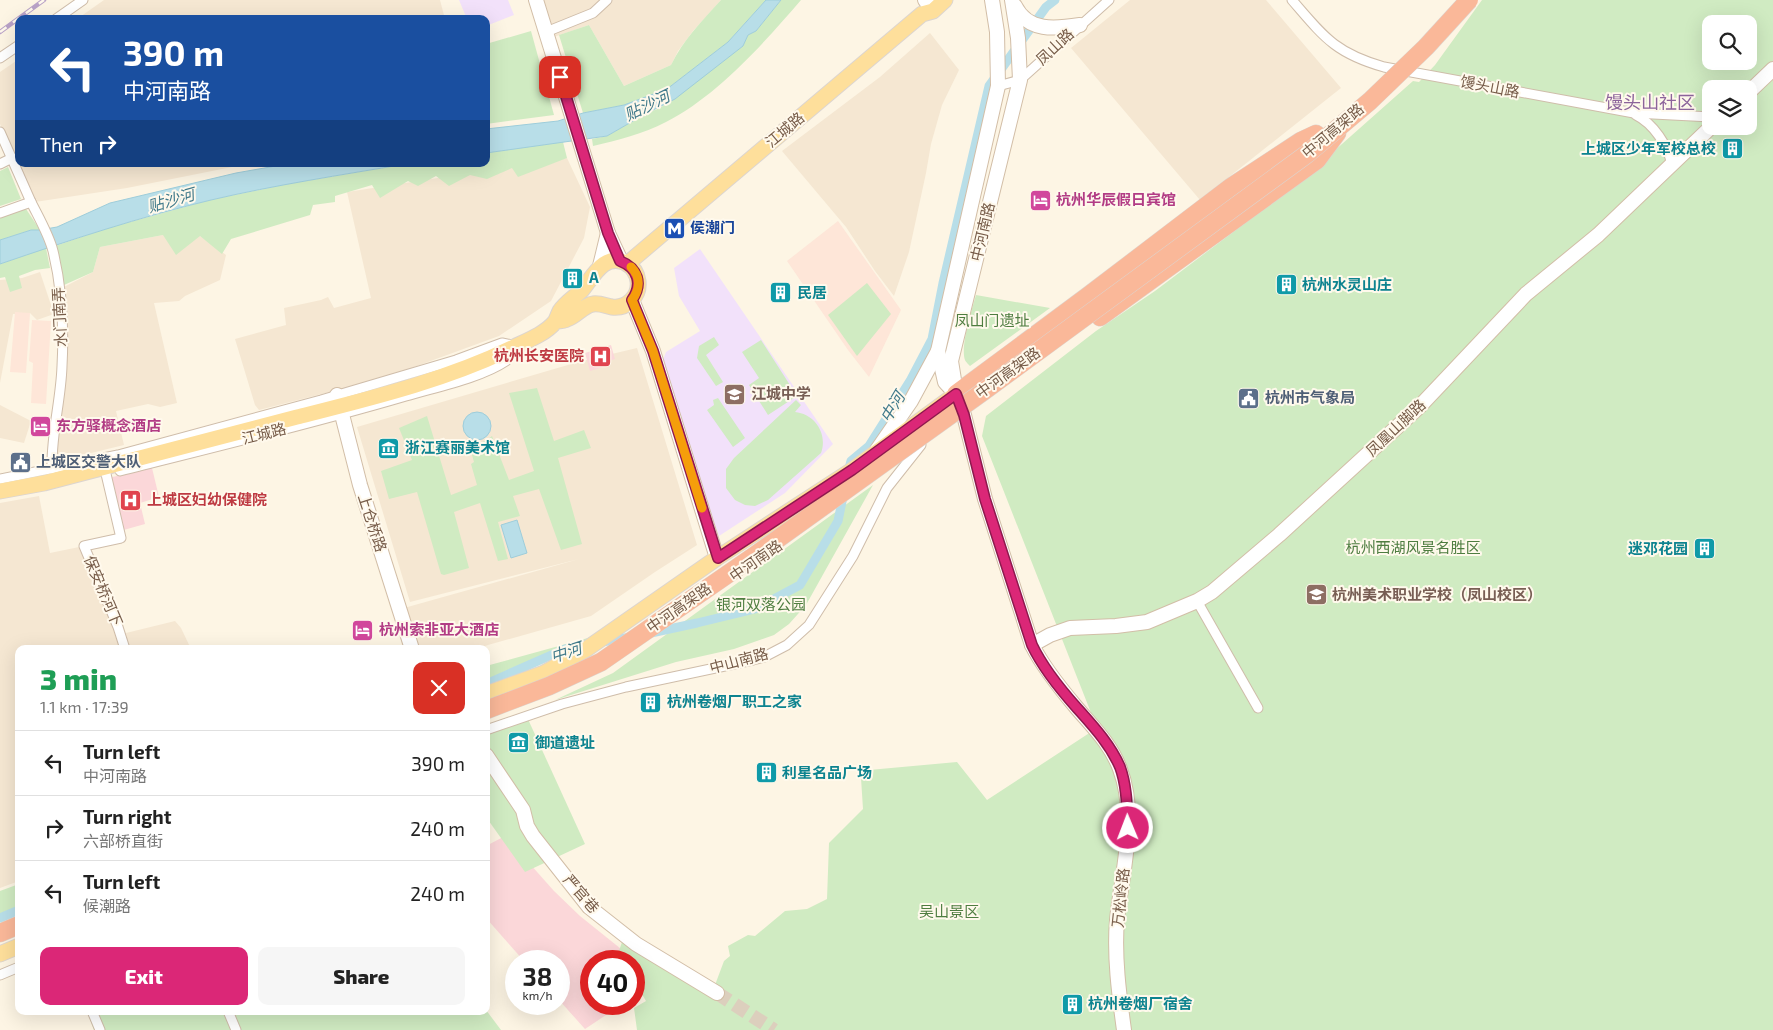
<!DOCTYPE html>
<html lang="en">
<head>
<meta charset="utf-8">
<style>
  body { margin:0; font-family:"Exo 2","Noto Sans SC",sans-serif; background:#f6f6f6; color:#222; height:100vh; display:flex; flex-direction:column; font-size:19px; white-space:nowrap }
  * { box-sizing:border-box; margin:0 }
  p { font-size:16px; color:#767676 }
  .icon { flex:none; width:28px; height:28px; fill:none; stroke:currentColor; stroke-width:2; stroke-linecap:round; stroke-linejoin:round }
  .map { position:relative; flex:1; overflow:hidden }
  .panel { position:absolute; left:15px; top:645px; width:475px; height:370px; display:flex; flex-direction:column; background:#fff; border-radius:10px; box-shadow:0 5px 20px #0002 }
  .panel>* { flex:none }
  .guide { position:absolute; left:15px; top:15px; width:475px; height:152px; border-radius:10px; box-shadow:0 5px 20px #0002; background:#1a4fa0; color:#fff; overflow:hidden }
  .buttons { position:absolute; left:1702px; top:15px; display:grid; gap:10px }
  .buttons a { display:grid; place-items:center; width:55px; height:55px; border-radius:10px; background:#fff; box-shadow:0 5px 20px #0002; font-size:25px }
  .speed { position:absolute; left:505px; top:950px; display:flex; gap:10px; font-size:25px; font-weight:700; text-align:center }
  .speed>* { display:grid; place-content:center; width:65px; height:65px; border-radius:50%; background:#fff; box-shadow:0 5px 20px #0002; line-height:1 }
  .speed small { font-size:12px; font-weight:400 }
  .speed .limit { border:8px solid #d22; background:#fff; color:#111 }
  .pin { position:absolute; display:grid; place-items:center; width:42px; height:42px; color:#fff; margin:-21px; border-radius:10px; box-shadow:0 2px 8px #0006 }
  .me { position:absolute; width:55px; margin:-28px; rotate:359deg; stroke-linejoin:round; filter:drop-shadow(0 0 4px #0008) }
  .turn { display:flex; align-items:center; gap:18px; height:105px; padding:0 25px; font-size:22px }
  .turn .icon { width:65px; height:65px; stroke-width:2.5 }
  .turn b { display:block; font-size:35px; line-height:42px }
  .then { display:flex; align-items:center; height:48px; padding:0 25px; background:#0003; gap:10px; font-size:19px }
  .round { display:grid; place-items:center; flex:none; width:52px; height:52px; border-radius:10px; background:#f6f6f6 }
  .head { display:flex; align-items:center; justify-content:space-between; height:85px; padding:0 25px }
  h1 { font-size:30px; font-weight:800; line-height:38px; color:#1e9e55 }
  .button { display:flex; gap:10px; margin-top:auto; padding:10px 25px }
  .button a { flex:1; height:58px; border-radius:10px; background:#db2777; color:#fff; font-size:20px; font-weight:800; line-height:58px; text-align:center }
  .button a+a { background:#f6f6f6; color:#222 }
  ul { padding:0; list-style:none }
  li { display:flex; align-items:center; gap:15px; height:65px; padding:0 25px; border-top:1px solid #e0e0e0 }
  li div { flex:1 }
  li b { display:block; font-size:19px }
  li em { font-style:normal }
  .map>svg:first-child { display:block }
  .residential { fill:#f5e7d2 }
  .commercial { fill:#fee6d8 }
  .education { fill:#f2e1fa }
  .medical { fill:#fbd7d9 }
  .green { fill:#d0ebc2; fill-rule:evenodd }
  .water { fill:#b8dee8; stroke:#9ecdda }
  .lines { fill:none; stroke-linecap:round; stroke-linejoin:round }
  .canal { stroke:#b8dee8; stroke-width:9 }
  .secondary-tunnel { stroke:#dccfbd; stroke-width:14; stroke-dasharray:14 7; stroke-linecap:butt }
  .street-casing { stroke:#cfbdaa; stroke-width:11 }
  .secondary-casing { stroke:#d2bea7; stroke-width:16 }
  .primary-casing { stroke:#dcd5d0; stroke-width:17 }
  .highway-casing { stroke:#dcd5d0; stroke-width:19 }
  .street { stroke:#fff; stroke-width:9 }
  .secondary { stroke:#fff; stroke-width:14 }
  .primary { stroke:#fedf9b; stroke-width:15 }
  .highway { stroke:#fab899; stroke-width:18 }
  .rail-casing { stroke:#b9a2c7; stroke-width:4.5 }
  .rail { stroke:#fff9ec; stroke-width:2.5; stroke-dasharray:8; stroke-linecap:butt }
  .highway-bridge-casing { stroke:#dcd5d0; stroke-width:19; stroke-linecap:butt }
  .highway-bridge { stroke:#fab899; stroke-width:18 }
  .route-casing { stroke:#8e194d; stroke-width:12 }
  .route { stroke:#db2777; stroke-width:9 }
  .slow { stroke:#f59e0b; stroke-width:9 }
  .labels { text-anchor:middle; stroke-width:4; stroke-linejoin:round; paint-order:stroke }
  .street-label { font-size:15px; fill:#775c49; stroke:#fff9ec }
  .culture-label { font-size:15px; font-weight:bold; fill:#0d838f; stroke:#fff9ec; text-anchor:start }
  .hotel-label { font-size:15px; font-weight:bold; fill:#b23c85; stroke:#fff9ec; text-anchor:start }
  .transit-label { font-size:15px; font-weight:bold; fill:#164399; stroke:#fff9ec; text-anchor:start }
  .park-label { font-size:15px; fill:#4e7d40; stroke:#fff9ec }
  .health-label { font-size:15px; font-weight:bold; fill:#be3a42; stroke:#fff9ec; text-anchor:end }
  .education-label { font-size:15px; font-weight:bold; fill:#785e54; stroke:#fff9ec; text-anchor:start }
  .service-label { font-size:15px; font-weight:bold; fill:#4e5e75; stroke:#fff9ec; text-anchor:start }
  .water-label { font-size:16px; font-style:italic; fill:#417a8b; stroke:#fff9ec }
  .quarter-label { font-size:18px; fill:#8c649b; stroke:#fff9ec }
</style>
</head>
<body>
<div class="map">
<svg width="1773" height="1030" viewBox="0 0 1773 1030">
  <rect width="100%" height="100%" fill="#fdf5e4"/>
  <g class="residential">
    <polygon points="104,0 440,0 445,19 77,19"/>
    <polygon points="536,0 721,0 693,31 678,51 671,65 624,86 589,25 548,39"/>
    <polygon points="1130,0 1266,0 1341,88 1200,200 1071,48"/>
    <polygon points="930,33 959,70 942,105 931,144 926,173 909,252 894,296 875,271 846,227 782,151 880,77"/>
    <polygon points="19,59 19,164 247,164 127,188 35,202 0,124 0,72"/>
    <polygon points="567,158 590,207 584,238 551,301 499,336 384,378 259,410 255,405 235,339 286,325 284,308 321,300 328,297 334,308 371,298 347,192"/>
    <polygon points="163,235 200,236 226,255 220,280 185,296 179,301 154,303 177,403 160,407 148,404 116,411 124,445 58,461 58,427 62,288 93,272 100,247"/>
    <polygon points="40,272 54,314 37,320 30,313 13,314 0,383 0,280 22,278"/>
    <polygon points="637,348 697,545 655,572 591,616 474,649 420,649 404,608 579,559 410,602 357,427 578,362"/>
    <polygon points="0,405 31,421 24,443 0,438"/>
    <polygon points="39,496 50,553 84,546 125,649 19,649 19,881 0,888 0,503"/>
    <polygon points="175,621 181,628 191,649 129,649 126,633"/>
  </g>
  <g class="commercial">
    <polygon points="838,221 901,310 869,377 848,350 787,261"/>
    <polygon points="15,312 30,313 26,373 10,372"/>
    <polygon points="32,320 51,321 46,404 31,403 33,363 29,361"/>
  </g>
  <g class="education">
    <polygon points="459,0 508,0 514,15 486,26 486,19 467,19"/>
    <polygon points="700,249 833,444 785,493 719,536 681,428 663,360 666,352 700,331 679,296 674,268"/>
  </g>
  <g class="medical">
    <polygon points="611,345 615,359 602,363 603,367 590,371 585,353"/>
    <polygon points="152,468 159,497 140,503 145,524 120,531 108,478"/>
    <polygon points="505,836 554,891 580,916 656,977 637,991 634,988 634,961 591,961 591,1004 621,1005 585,1029 559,1000 559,961 524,961 486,918 486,846"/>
  </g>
  <g class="green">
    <path d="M721,0H766L728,42L667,89L624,105L583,113L559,35L589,25L624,86L671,65C683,40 702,21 721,0Z"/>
    <path d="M781,0H801C764,43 717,96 666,122C643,134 618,140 593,146L592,139L607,136L647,113L660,108L743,46L748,35L756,31Z"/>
    <path d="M1482,0H1773V1030H637L634,1008L646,1001L634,980V961H622L618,954L622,942L715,985L724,961L730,956L728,946L748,935L755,936L785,911L807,909L827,899L829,843L863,809L861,778L869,770L957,762L987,800L1097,728L982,436L986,416L1096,331L1155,291L1298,183L1413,81L1419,82L1435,65ZM1711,24H1749V61H1711ZM1711,89H1749V126H1711Z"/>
    <polygon points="531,31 554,115 486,124 486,44"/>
    <polygon points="563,142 567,158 518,177 512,168 487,179 470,175 449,186 436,176 418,186 408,181 380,198 372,185 335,196 335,202 313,205 310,215 231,239 222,254 200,236 176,255 163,235 100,247 93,272 64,285 55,246 108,228 210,200 288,184 406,164 486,164 486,153"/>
    <polygon points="8,167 21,199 0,206 0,171"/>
    <polygon points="24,206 40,230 31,230 0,240 0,216"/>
    <polygon points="46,248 50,268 35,270 19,276 22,288 10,292 5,277 0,278 0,264"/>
    <polygon points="867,283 891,314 857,356 828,315"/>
    <path d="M976,295L1050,308L970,366C969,365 965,361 965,360C960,347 972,309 976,295Z"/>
    <polygon points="714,337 719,345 706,355 723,382 716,386 697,358 699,346"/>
    <polygon points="761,340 797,396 768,415 749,385 759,378 742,352"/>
    <path d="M537,388L554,441L584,430L591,448L558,458L582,544L561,550L539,489L513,496L520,516L498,522L508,559L498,561L480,503L454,512L469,568L444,575L441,574L417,492L389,499L381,471L412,460L399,428L427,416L451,495L477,485L471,464L474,462L468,441C478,445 484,443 492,436L509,480L534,471L509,393Z"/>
    <polygon points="718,398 745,438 733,447 707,410 714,405 713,400"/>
    <path d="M796,400L801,405L795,412C815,414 828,434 821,453L768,500L755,506L745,505L735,500L726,488V469L734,458Z"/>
    <polygon points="873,485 806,605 789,624 774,635 734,649 676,662 555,700 613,673"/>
    <polygon points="595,636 593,639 543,655 486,681 486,666"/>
    <polygon points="527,717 585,844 525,872 486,817 486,729"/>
    <polygon points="19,884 19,907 0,914 0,891"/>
    <polygon points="486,1010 501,1030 94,1030 87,1011"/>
  </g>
  <g class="water">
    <polygon points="766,0 781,0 756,31 748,35 743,46 675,99 647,113 607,136 486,153 486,129 558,121 583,113 624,105 667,89 728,42"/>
    <path d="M287,164H406C341,175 275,185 211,200C140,217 70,240 0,264V240L31,230H40L57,227L110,203L236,173Z"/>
    <circle cx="477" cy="426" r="14"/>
    <polygon points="517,520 527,553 511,558 501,525"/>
  </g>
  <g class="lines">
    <g class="canal">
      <polyline points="848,472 851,461 869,446 910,381 932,339 943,283 989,86 1046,7 1055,0"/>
      <polyline points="651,633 697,623 755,609 800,585 838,521 844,492"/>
      <polyline points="602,642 631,637"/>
      <polyline points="486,684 565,649 584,646"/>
      <polyline points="0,918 19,910"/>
    </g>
    <polyline class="secondary-tunnel" points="717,993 774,1030"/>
    <defs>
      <g id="street">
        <path d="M1292,0C1324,37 1335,53 1384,67L1634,113L1711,117"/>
        <polyline points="56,19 83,0"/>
        <polyline points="546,32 593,13 607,0"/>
        <polyline points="0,58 19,45"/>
        <polyline points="998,86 1020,80 1109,0"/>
        <path d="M1636,115C1654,124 1667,145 1672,164"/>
        <polyline points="0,132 31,202"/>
        <polyline points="0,164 12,158"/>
        <path d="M0,213L31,202C39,218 49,235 53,251C62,288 64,329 62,366C61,400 51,434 52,469"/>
        <polyline points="106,474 121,538 84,546 118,627 125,649"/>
        <path d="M0,479L118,455L321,400L456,360L502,343L517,346C514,352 512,357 506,361C481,378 436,387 406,396C311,424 215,447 120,471"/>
        <polyline points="1197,601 1258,708"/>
        <polyline points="486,730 562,704 626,687 753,660 764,657 787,645 809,625 853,556 887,488 921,445"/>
        <polyline points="0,975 19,967"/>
        <polyline points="92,1011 100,1030"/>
        <polyline points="228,1011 236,1030"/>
      </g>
      <g id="secondary">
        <polyline points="536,0 608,233"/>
        <polyline points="925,0 933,11"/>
        <path d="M1015,6C1028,32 1055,29 1080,25"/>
        <polyline points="1749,92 1773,69"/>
        <polyline points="600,266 608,233 621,261"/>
        <polyline points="632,300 653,351 717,558"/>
        <path d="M938,351L945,382L956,394L964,415L985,499L1032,645C1043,667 1060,688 1076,707C1092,726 1111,744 1120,769C1138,817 1122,870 1117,920C1114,956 1119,994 1124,1030"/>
        <polyline points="955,386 951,361 1020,80 1018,38 1012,0"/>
        <polyline points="337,395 360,485 412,649"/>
        <polyline points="877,450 911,401 938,351 998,86 997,32 992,0"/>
        <polyline points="1032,645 1050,635 1070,628 1116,626 1147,622 1197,601 1212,592 1279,535 1421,405 1526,294 1598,235 1712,126"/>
        <polyline points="486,755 523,810 527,826 533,836 589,907 636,944 717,993"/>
      </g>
      <g id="primary">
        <polyline points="627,264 922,14 933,11 945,0"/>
        <path d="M0,491L44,483C128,461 213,439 297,417C372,398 447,380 516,346C529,340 546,333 555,322C557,319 558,315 560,311C565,303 575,297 582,290C593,277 604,252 626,263C633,267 637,274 638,281C640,296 627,309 612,307C606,306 600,303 593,304C584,305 576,316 567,319C564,321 559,321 556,321"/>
        <polyline points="486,694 544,673 585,650 717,558 852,470 956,394"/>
        <polyline points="0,954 19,946"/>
      </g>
      <g id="highway">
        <polyline points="1100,317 1317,160 1337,133"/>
        <polyline points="956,394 1088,296 1231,187 1301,141 1316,134"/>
        <polyline points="0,933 19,925"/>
      </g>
    </defs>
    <use href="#street" class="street-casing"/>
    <use href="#secondary" class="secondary-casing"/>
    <use href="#primary" class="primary-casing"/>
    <use href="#highway" class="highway-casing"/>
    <use href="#street" class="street"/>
    <use href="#secondary" class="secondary"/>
    <use href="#primary" class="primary"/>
    <use href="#highway" class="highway"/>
    <defs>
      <polyline id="rail" points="0,32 44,0"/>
    </defs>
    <use href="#rail" class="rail-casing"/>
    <use href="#rail" class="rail"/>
    <defs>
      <polyline id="highway-bridge" points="486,710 549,686 601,662 754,556 984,391 1307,154 1370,101 1426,47 1469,0"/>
    </defs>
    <use href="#highway-bridge" class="highway-bridge-casing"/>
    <use href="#highway-bridge" class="highway-bridge"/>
  </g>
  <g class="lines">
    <defs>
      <path id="route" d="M560,77L608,233L620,261C638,268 643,284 632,300L653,351L718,558L852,470L956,394L964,415L985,499L1032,645C1043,668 1060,689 1077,708C1093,726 1110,744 1120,767C1127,786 1127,808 1128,828"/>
    </defs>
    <use href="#route" class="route-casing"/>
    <use href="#route" class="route"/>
    <path class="slow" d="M631,267C641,277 640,289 632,300L653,351L702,508"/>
  </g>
  <defs>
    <symbol id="building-square" viewBox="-11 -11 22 22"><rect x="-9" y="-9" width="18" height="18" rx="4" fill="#0f9aa8" stroke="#fff9ec"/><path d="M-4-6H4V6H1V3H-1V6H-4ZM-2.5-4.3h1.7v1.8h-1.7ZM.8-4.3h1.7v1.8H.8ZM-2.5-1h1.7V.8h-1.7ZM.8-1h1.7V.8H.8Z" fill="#fff"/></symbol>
    <symbol id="hotel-square" viewBox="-11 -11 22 22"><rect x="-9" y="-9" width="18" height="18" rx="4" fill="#d1479c" stroke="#fff9ec"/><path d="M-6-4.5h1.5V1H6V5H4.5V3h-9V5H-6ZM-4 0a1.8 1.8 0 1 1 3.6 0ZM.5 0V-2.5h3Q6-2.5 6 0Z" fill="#fff"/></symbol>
    <symbol id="metro-square" viewBox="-11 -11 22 22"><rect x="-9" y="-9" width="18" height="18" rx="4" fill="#1a4fb4" stroke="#fff9ec"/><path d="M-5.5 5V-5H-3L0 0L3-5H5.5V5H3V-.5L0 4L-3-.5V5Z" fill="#fff"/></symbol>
    <symbol id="hospital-square" viewBox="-11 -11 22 22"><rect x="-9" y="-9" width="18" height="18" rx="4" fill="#e0444e" stroke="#fff9ec"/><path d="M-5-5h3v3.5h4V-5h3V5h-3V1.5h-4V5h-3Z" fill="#fff"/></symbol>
    <symbol id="school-square" viewBox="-11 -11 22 22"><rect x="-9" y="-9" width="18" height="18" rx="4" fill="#8d6e63" stroke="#fff9ec"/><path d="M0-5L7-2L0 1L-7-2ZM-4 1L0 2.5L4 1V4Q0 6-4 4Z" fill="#fff"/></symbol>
    <symbol id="civic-square" viewBox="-11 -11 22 22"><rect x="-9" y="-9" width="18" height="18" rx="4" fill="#5c6f8a" stroke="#fff9ec"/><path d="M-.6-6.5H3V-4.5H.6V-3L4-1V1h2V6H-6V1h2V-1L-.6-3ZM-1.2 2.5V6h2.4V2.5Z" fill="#fff"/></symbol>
    <symbol id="museum-square" viewBox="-11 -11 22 22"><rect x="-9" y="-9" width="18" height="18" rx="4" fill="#0f9aa8" stroke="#fff9ec"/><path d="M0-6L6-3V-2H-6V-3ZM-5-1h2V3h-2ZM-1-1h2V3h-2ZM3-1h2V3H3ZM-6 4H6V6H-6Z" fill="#fff"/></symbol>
  </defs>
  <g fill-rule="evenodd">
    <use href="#building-square" x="1720" y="136" width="25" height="25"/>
    <use href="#hotel-square" x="1028" y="188" width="25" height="25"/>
    <use href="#metro-square" x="662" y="216" width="25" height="25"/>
    <use href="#building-square" x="560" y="266" width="25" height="25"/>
    <use href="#building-square" x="1274" y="272" width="25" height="25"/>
    <use href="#building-square" x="768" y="280" width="25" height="25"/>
    <use href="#hospital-square" x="588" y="344" width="25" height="25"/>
    <use href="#school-square" x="722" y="382" width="25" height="25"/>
    <use href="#civic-square" x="1236" y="386" width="25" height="25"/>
    <use href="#hotel-square" x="28" y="414" width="25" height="25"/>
    <use href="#museum-square" x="376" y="436" width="25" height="25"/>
    <use href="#civic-square" x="8" y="450" width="25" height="25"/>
    <use href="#hospital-square" x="118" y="488" width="25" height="25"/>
    <use href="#building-square" x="1692" y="536" width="25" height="25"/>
    <use href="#school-square" x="1304" y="582" width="25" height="25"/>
    <use href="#hotel-square" x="350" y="618" width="25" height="25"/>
    <use href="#building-square" x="638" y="690" width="25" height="25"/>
    <use href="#museum-square" x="506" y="730" width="25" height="25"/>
    <use href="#building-square" x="754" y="760" width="25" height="25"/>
    <use href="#building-square" x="1060" y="992" width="25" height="25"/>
  </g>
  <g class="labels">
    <g class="street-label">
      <text transform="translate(1055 47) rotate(-43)" y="5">凤山路</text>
      <text transform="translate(1490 87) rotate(11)" y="5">馒头山路</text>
      <text transform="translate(785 130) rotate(-40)" y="5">江城路</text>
      <text transform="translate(1333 131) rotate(-40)" y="5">中河高架路</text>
      <text transform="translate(983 232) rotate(-77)" y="5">中河南路</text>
      <text transform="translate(60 317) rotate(-93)" y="5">水门南弄</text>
      <text transform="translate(1008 373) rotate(-36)" y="5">中河高架路</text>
      <text transform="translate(1396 428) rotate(-43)" y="5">凤凰山脚路</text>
      <text transform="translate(264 434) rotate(-14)" y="5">江城路</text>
      <text transform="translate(372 523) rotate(72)" y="5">上仓桥路</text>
      <text transform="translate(756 561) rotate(-35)" y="5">中河南路</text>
      <text transform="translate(103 591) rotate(67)" y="5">保安桥河下</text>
      <text transform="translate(679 608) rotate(-35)" y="5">中河高架路</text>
      <text transform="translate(739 661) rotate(-15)" y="5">中山南路</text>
      <text transform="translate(581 894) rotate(49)" y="5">严官巷</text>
      <text transform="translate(1121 898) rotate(-84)" y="5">万松岭路</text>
    </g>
    <g class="culture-label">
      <text x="1716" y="154" text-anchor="end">上城区少年军校总校</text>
      <text x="589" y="283">A</text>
      <text x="1302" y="290">杭州水灵山庄</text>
      <text x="797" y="298">民居</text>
      <text x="405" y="453">浙江赛丽美术馆</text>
      <text x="1688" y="554" text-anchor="end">迷邓花园</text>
      <text x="667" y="707">杭州卷烟厂职工之家</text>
      <text x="535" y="748">御道遗址</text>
      <text x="782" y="778">利星名品广场</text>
      <text x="1088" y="1009">杭州卷烟厂宿舍</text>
    </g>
    <g class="hotel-label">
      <text x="1056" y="205">杭州华辰假日宾馆</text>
      <text x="56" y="431">东方驿概念酒店</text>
      <text x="379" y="635">杭州索非亚大酒店</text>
    </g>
    <g class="transit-label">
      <text x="690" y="233">侯潮门</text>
    </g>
    <g class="park-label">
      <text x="992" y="326">凤山门遗址</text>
      <text x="1413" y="553">杭州西湖风景名胜区</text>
      <text x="761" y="610">银河双落公园</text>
      <text x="949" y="917">吴山景区</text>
    </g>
    <g class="health-label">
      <text x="584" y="361">杭州长安医院</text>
      <text x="147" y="505" text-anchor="start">上城区妇幼保健院</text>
    </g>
    <g class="education-label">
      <text x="751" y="399">江城中学</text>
      <text x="1332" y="600">杭州美术职业学校（凤山校区）</text>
    </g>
    <g class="service-label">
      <text x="1265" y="403">杭州市气象局</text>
      <text x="36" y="467">上城区交警大队</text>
    </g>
    <g class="water-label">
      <text transform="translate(647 105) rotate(-26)" y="6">贴沙河</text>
      <text transform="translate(171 200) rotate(-16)" y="6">贴沙河</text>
      <text transform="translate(892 407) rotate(-59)" y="6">中河</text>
      <text transform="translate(566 652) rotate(-18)" y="6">中河</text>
    </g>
    <g class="quarter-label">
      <text x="1650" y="109">馒头山社区</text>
    </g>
  </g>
</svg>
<div class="buttons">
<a><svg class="icon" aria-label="search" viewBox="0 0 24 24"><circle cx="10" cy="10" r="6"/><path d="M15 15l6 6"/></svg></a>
<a><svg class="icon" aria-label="layers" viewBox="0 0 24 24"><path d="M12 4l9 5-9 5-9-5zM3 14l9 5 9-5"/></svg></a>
</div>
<div class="speed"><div>38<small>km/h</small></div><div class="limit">40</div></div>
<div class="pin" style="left:560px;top:77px;background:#d93025"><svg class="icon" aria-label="arrive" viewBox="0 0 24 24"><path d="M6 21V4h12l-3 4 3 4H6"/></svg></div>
<svg class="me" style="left:1128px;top:828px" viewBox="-20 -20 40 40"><circle r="17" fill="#db2777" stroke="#fff" stroke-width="3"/><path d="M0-11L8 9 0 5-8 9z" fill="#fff"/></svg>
<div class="guide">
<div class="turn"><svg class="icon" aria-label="left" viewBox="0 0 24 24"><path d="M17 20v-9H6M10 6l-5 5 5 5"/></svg><div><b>390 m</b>中河南路</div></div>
<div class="then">Then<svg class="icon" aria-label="right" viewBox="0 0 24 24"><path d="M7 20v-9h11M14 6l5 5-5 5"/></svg></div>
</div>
<section class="panel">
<div class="head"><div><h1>3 min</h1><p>1.1 km · 17:39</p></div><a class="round" style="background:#d93025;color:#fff"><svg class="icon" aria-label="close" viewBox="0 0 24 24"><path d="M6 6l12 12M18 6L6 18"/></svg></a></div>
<ul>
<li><svg class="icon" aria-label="left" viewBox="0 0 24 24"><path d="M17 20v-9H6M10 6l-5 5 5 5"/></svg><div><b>Turn left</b><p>中河南路</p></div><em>390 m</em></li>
<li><svg class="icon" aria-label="right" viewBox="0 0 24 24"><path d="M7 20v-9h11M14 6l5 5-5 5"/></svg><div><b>Turn right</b><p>六部桥直街</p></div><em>240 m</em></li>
<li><svg class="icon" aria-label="left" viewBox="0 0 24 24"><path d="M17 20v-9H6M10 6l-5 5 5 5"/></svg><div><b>Turn left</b><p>候潮路</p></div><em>240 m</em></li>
</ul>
<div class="button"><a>Exit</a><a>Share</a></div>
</section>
</div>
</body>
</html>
